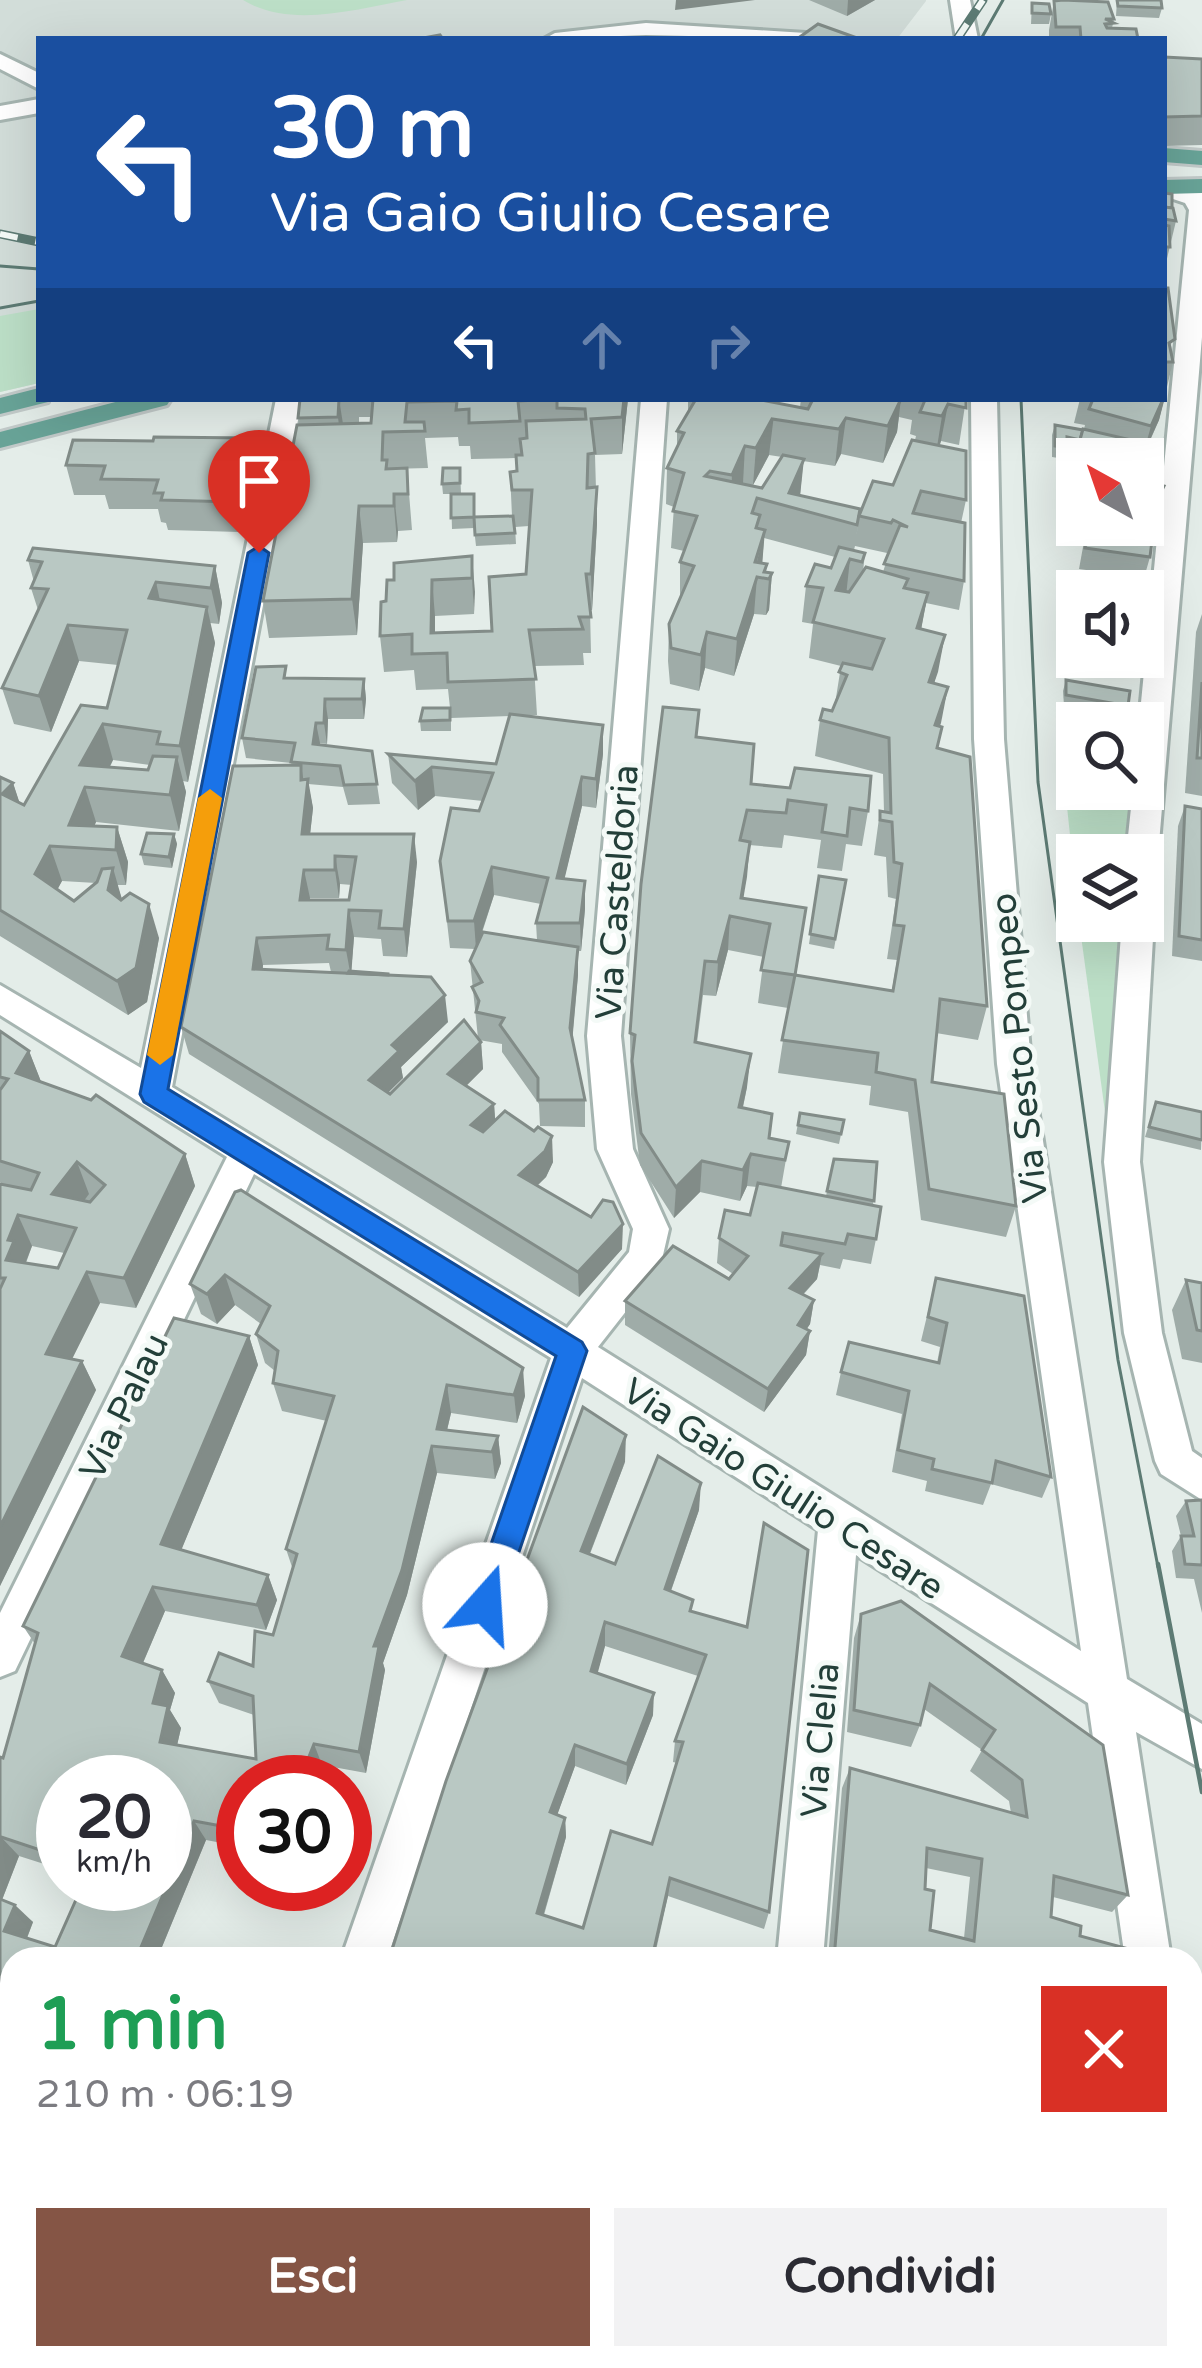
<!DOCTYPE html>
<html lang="it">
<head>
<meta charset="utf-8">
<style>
  body { margin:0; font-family:"Varela Round",sans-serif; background:#f2f2f3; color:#2b2b33; height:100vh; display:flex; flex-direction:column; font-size:45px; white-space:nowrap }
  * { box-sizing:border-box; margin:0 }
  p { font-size:39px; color:#7c7c81 }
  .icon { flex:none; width:66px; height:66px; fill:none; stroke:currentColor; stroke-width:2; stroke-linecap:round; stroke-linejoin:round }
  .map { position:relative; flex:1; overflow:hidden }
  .details { position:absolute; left:0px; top:1947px; width:1203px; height:423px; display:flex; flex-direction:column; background:#fff; border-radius:36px 36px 0 0; box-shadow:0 12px 48px #0002 }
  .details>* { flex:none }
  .banner { position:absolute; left:36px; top:36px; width:1131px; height:366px; border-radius:0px; box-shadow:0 12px 48px #0002; background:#1a4fa0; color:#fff; overflow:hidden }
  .needle { width:78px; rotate:320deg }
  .controls { position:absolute; left:1056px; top:438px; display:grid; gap:24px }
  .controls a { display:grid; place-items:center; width:108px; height:108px; border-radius:0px; background:#fff; box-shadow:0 12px 48px #0002; font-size:60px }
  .speed { position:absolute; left:36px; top:1755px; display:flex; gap:24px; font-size:60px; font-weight:700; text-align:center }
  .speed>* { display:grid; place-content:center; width:156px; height:156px; border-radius:50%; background:#fff; box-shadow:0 12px 48px #0002; line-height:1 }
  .speed small { font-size:30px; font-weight:400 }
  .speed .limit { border:18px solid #d22; background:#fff; color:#111 }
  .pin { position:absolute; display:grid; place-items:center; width:102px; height:102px; color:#fff; margin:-123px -51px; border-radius:50% 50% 50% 0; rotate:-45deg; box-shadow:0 0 12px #0007 }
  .pin .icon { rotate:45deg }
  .me { position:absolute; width:132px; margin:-66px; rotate:19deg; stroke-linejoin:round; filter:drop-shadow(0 0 9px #0008) }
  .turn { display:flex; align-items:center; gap:42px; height:252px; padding:0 36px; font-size:54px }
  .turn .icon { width:156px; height:156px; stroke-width:2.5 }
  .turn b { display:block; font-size:84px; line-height:102px }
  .lanes { display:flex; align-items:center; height:114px; padding:0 36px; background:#0003; justify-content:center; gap:60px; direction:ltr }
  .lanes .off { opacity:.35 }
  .round { display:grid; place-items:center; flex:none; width:126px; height:126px; border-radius:0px; background:#f2f2f3 }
  .head { display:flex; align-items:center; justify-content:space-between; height:204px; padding:0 36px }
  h1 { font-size:72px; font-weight:800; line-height:90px; color:#1e9e55 }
  .action { display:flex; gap:24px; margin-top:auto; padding:24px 36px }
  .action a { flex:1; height:138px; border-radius:0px; background:#855545; color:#fff; font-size:48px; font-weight:800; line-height:138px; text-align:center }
  .action a+a { background:#f2f2f3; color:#2b2b33 }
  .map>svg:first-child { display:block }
  .built { fill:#d2ddd9 }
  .green { fill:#bcdfc7 }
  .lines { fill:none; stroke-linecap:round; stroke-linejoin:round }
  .minor-casing { stroke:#a6b5b1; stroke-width:6 }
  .major-casing { stroke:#c1c9c8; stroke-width:6 }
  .minor { fill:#fff; fill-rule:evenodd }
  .major { fill:#68a397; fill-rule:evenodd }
  .tram-far1 { stroke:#5d7b74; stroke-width:3 }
  .tram { stroke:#5d7b74; stroke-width:4.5 }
  .rail-casing { stroke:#5d7b74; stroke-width:9 }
  .rail { stroke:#f4faf7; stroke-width:6; stroke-dasharray:18; stroke-linecap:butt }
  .wall { fill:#9faca8; fill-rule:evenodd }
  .shaded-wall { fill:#828c88 }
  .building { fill:#b9c8c3; stroke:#828c88; stroke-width:3; fill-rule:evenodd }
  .route { fill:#1a73e8; stroke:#114b97; stroke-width:3 }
  .slow { fill:#f59e0b }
  .labels { text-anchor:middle; stroke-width:10; stroke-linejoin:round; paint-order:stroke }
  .street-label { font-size:36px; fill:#233f39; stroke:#f4faf7 }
</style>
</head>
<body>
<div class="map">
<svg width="1202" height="2368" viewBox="0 0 1202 2368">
  <rect width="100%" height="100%" fill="#e4ede9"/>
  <polygon class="built" points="0,0 926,0 926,1 897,39 39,39 39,383 0,392"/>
  <g class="green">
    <path d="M243,0H407C356,9 290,29 243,0Z"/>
    <polygon points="39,309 39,383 0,392 0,316"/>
    <polygon points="1065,788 1132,798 1128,855 1077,855 1077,901"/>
    <polygon points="1079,921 1123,921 1108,1134"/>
  </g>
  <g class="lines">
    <defs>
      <g id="minor">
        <polygon points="950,0 970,0 978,39 956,39"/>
        <polygon points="646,23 806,33 817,39 646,35 544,39 555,33"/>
        <polygon points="0,54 39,73 39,89 0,69"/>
        <polygon points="39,99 39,113 0,120 0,106"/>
        <polygon points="1164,181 1202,193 1202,337 1158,855 1153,863 1143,866 1143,855 1126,855 1133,789 1143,789 1143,723 1139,723 1189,210 1185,203 1164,196"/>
        <polygon points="276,399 302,399 172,1087 567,1328 629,1252 633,1229 597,1149 587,1036 641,399 667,399 621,1036 633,1149 669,1229 660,1268 598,1347 1081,1651 997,1064 974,739 971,399 997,399 1004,739 1031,1064 1127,1679 1202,1724 1202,1769 1136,1732 1171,1959 1125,1959 1088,1703 856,1555 823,1959 777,1959 818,1530 582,1378 387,1959 341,1959 551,1358 254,1174 15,1671 0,1677 0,1613 227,1157 0,1015 0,985 141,1068"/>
        <polygon points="1143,910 1154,921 1140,1162 1162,1333 1192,1451 1202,1458 1202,1500 1161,1474 1155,1461 1124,1333 1104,1162 1122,921 1143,921"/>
        <polygon points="1191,2209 1202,2214 1202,2329 1191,2325"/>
        <polygon points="203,2358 253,2358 251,2368 199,2368"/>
        <polygon points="741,2358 791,2358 791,2368 739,2368"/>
      </g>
      <g id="major">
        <polygon points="1164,148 1202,151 1202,165 1164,162"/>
        <polygon points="1202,179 1202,193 1164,194 1164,180"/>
        <polygon points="39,388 39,399 48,402 0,414 0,398"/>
        <polygon points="127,399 171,399 167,405 0,448 0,432"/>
      </g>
    </defs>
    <use href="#minor" class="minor-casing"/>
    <use href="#major" class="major-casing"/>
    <use href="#minor" class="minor"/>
    <use href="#major" class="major"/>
    <g class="tram-far1">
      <polyline points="981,39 1003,0"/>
      <polyline points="0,266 39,269"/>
      <polyline points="0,308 39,301"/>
      <polyline points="1021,399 1038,782 1118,1360 1158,1567"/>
    </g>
    <polyline class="tram" points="1158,1564 1202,1792"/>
    <defs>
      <g id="rail">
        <polyline points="957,39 983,0"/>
        <polyline points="0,234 39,242"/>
      </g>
    </defs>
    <use href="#rail" class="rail-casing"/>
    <use href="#rail" class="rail"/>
  </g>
  <g class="wall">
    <polygon points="809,0 875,0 847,16"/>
    <polygon points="1117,0 1162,8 1159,18 1116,16"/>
    <polygon points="1054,1 1114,19 1112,28 1138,39 1049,39 1049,30"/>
    <polygon points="1032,3 1051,14 1049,24 1031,24"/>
    <polygon points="1164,57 1202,59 1202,145 1164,146"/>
    <polygon points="1164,193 1172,208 1176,221 1164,271"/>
    <polygon points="1164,288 1173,362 1159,420 1149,443 1077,459 1077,508 1069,506 1073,490 1067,489 1077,450 1067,448 1065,459 1052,457 1052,435 1055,425 1084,429 1085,425 1074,423 1080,399 1164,399"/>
    <path d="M300,399H628L622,454L595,455L597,524L592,610H590L591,653H583L584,665L534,666L537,715L524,716L603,754L596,808L582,806L564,879L585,909L581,951H578V975L572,1039L585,1100V1127L540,1126L539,1104L502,1052V1044L479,1040L481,1042L483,1069L466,1086L494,1104L495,1120L553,1162L546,1177L537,1186L622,1249L579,1297L189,1054L181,1027L292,765L291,763L246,758L242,738L288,678L364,679L366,699L364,719H328L327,744L320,743L319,745L372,751L380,804L348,805L343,787L308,784L313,808L310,834L417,862L407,957L383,956L381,939L354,937L351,972L448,1022L401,1067L403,1078L388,1092L390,1094L478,1038L470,961L475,949L450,948L440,861L479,811L483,801L435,796L418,810L392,783L388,754L496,764L510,716L451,718V731H421L420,721L450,708L448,689L416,690L414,670L384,672L380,636L386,601L394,580L472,556L474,614L435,616V633L492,631L526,574L529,526L515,527L516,544L476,546L474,528L452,529L451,494H443L442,484L460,468L461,494L475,517L512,516L510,472L517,471L516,458L471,459L470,446H459L458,437L425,438L428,468L388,469L407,468L412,530L398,531L397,542L363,543L357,635L269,638L263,601L299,425ZM359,417H372L371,423H359ZM340,884L352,885L349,900H309L310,898H339ZM494,895L541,904L536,923L537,940L481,936ZM329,963L331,972L263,969V965Z"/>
    <path d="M688,399H776L775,403L800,407L801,399H966L959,445L941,441L940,445L966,500L961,523L964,581L959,610L926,603L921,629L945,635L934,684L940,726L938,749L987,1006L978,1040L936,1033L932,1082L1016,1206L1006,1237L921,1220L908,1112L869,1105L871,1086L778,1073L788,1008L758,1003L764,957L728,950L716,996L703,995L697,1043L747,1087L743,1107L769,1138L789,1142L781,1188L826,1196L834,1159L877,1162L873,1205L876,1239L871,1264L843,1259L840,1269L820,1265L817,1279L803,1295L814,1300L810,1324L806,1329L810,1331L806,1355L764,1412L625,1325V1301L729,1279L733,1274L717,1263L719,1238L750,1215L757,1187L747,1186L740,1201L700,1192L674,1218L640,1165L631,1094L630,1033L698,737L751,784L868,811L862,846L846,844L842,871L817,868L821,840L784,835L782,848L749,845L743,899L806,908L796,975L892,990L897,960L887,959L896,899L888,897L886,857L874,855L880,811L884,812L883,774L815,756L820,720L832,711L835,704L841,666L809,658L813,624L802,622L806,586L831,568L835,557L764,538L762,563L767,564L766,572L772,573L769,610L766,615L754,614L734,676L705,668L699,691L670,684L668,661L669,624L680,599V562L684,551L671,548L674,507L666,504L667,468L677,448V431L688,413ZM899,417L912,420L910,434L916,436L915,440L893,485L859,516L855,546L860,509L800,496L803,461L835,466L841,454L883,463L897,432ZM769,455L782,457L762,488L742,484L753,485ZM855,546L887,553L890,550L883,572H863L865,553L854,550Z"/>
    <polygon points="66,465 254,468 240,532 168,530 166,523 161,522 158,509 109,509 105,495 74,495"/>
    <polygon points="1156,511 1150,557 1144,578 1079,569 1087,525 1143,525"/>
    <path d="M28,560L215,566L222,603L219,624L210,623L215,643L188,782L183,781L186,792L179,831L96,822L94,826L117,827L128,862L126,885H117L122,899L159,938L147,1002L128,1015L0,936V777L13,783L19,802L24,805L107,708L118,665L79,661L51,732L14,724L2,688L38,610L31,588L34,582ZM113,760L150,765L148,770L110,767ZM62,881L96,883L74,901L57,889Z"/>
    <polygon points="1202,614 1202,796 1185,793 1196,632"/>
    <polygon points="1082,657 1106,657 1103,664 1082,659"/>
    <polygon points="1110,657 1133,657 1132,662"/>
    <polygon points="1066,680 1128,706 1124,716 1064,706 1063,691"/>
    <polygon points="1185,806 1202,809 1202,961 1172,956 1178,826"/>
    <polygon points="174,834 177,844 172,868 144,865 141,854"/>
    <polygon points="819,876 846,880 834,949 809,944"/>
    <path d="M0,1031L29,1051L41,1082L185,1154L195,1186L136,1308L100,1303L72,1359L82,1361L96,1390L0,1586V1184H2L0,1182ZM32,1246L64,1253L58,1268L26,1263Z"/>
    <polygon points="1156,1102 1202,1112 1201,1150 1145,1137"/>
    <polygon points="800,1113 844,1120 839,1144 796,1134"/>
    <path d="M235,1192L525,1396L517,1423L451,1413L447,1430L498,1436L501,1463L495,1479L437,1473L407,1595L383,1663L385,1670L366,1773L322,1765L316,1782H243V1847L206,1840L157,1959H12V2148L0,2144V1757L3,1758L35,1644L23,1626L249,1336L258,1365L181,1550L268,1575L277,1600L266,1630L165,1611L143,1663L162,1670L175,1693L170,1710L181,1728L177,1745L256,1759L254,1715L219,1703L208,1681L253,1666L273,1635L293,1570L286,1549L327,1421L282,1411L273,1383L275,1371L265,1363L256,1334L261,1324L235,1305L217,1324L201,1314L190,1284ZM63,1782H165L55,1947L27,1938L33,1922L2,1900L19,1856L63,1870Z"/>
    <polygon points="936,1278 1051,1477 1042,1498 991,1484 983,1505 925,1491 927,1481 892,1472 902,1414 836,1395 841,1372 937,1363 940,1347 921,1341"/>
    <polygon points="1186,1280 1202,1283 1202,1363 1182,1359 1172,1310"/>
    <path d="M625,1462L590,1554L615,1564L699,1510L671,1591L692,1611L747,1627L769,1912L764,1929L668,1896L655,1955L389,1959ZM605,1646L698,1676L675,1741L673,1762L677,1763L652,1844L583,1928L544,1915L566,1837L565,1818L557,1815L575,1766L626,1785L653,1715L597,1673Z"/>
    <polygon points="1202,1500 1202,1613 1194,1579 1176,1578 1172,1551 1181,1536 1176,1516 1186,1501"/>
    <path d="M901,1601L1128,1895L1112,1912L1053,1897L1051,1917L1080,1936L1137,1959H828L842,1788L850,1768L1011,1813L1009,1801L970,1771L982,1750L924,1709L920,1725L911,1747L847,1732L854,1638L861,1614ZM926,1868L970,1877L964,1938L930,1930L925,1889Z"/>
    <polygon points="794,2358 891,2358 890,2368 793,2368"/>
    <polygon points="1033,2358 1191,2358 1199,2368 1039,2368 1033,2367"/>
  </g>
  <g class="shaded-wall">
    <polygon points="676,0 755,0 675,10"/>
    <polygon points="848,0 875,0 847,16"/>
    <polygon points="1167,390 1159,420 1143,455 1151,426"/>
    <polygon points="339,399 344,430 342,454 338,417"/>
    <polygon points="624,399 628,399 622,454 622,417"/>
    <polygon points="767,399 776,399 769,455 753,485 756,448"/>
    <polygon points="901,399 897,432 883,463 888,426"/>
    <polygon points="948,404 941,441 936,453 942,416"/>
    <polygon points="846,418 841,454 835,466 839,429"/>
    <polygon points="249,438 254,468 240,532 235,502"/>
    <polygon points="745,446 743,483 730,512 732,475"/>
    <polygon points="804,459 800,496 789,493"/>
    <polygon points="597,487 597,524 592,610 591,574"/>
    <polygon points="394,494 398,531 397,542 394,506"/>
    <polygon points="359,506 363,543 357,635 352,599"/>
    <polygon points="765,530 762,566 757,577 754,614 734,676 737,639"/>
    <polygon points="472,556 475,592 474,614 472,578"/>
    <polygon points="850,559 846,596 836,590"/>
    <polygon points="215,566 222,603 219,624 211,588"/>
    <polygon points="772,573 769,610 766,615 769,579"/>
    <polygon points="432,580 435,616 435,654 431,633"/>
    <polygon points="156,582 164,619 149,598"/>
    <polygon points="928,593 921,630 917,628"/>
    <polygon points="207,607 215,643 188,782 180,746"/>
    <polygon points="68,625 79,661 51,732 39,696"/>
    <polygon points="707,632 705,668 699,691 701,655"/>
    <polygon points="945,635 938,672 922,718 929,682"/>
    <polygon points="364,679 366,699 364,719 362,699"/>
    <polygon points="948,687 941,723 928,761 935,725"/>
    <polygon points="325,699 328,719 327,744 324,723"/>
    <polygon points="316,723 320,743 316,765 313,744"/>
    <polygon points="103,724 113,760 98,788 80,765"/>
    <polygon points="603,725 603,754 596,808 596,779"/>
    <polygon points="177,757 186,792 179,831 170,795"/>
    <polygon points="301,765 306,796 308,779 313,808 307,862 302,834"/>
    <polygon points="432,767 435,796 418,810 415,781"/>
    <polygon points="582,777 582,806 558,906 557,878"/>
    <polygon points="13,783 25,819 2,794"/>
    <polygon points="85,787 96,822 85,848 69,825"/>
    <polygon points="117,827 128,862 126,885 116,850"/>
    <polygon points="174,834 177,844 172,868 169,857"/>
    <polygon points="414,834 417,862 407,957 404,929"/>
    <polygon points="750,842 747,877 740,918 741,898"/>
    <polygon points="50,846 62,881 47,909 35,874"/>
    <polygon points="335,856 340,884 339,898 335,870"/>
    <polygon points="492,867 494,895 476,949 474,921"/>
    <polygon points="113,868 123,903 108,890"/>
    <polygon points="304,870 310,898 305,928 300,900"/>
    <polygon points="585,881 585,909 581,951 580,923"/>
    <polygon points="149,904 159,938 147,1002 128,1015 117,981"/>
    <polygon points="349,910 354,937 351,977 346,950"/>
    <polygon points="730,916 728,950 716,996 718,962"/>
    <polygon points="257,938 263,965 259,996 253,969"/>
    <polygon points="578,947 578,975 571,1055 570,1028"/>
    <polygon points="445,995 448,1022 401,1067 403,1078 374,1107 369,1080 392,1045"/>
    <polygon points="481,1042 483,1069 451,1101 448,1074"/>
    <polygon points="29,1051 42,1084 16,1073"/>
    <polygon points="751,1054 747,1087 736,1139 739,1107"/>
    <polygon points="494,1104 496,1131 474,1151 471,1125"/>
    <polygon points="552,1136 553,1162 546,1177 521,1201 519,1175"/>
    <polygon points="185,1154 195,1186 136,1308 124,1278"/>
    <polygon points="751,1154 747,1186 740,1201 743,1170"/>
    <polygon points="702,1161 700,1192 674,1218 676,1187"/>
    <polygon points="77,1162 89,1194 66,1225 52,1194"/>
    <polygon points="18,1215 32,1246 25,1264 6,1260 8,1240"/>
    <polygon points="623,1224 622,1249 579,1297 578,1272"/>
    <polygon points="822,1254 817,1279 786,1312 790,1288"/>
    <polygon points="87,1272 100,1303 60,1383 46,1354"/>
    <polygon points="225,1275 235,1305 217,1324 207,1294"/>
    <polygon points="814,1300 810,1324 794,1349 798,1325"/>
    <polygon points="810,1331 806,1355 764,1412 768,1389"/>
    <polygon points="249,1336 258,1365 173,1570 161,1544"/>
    <polygon points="82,1361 96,1390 0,1586 0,1527"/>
    <polygon points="523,1368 525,1396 517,1423 514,1395"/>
    <polygon points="447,1385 451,1413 443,1447 437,1429"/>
    <polygon points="626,1435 625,1462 581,1576 581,1551"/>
    <polygon points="498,1436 501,1463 495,1479 492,1452"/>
    <polygon points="432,1446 437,1473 407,1595 383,1663 385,1670 366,1773 359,1752 374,1646"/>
    <polygon points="701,1483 699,1510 663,1613 665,1589"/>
    <polygon points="268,1575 277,1600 266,1630 257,1605"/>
    <polygon points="153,1587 165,1611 136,1679 122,1656"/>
    <polygon points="605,1622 605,1646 592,1694 591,1671"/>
    <polygon points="162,1670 175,1693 170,1710 181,1728 173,1763 160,1742 153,1703"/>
    <polygon points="654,1693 653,1715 626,1785 627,1764"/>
    <polygon points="314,1744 322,1765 316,1782 299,1782"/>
    <polygon points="575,1745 575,1766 551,1832 550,1812"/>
    <polygon points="354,1807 361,1827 348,1867 345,1860 345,1834"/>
    <polygon points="565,1818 566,1837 539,1930 537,1913"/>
    <polygon points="194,1821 206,1840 157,1959 136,1959"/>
    <polygon points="63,1835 63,1863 55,1855"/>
    <polygon points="1,1837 19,1856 0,1905 0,1840"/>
    <polygon points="670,1878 668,1896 653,1959"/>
    <polygon points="15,1905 33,1922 23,1948 4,1931"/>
    <polygon points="20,2358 31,2358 41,2360 38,2368 17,2368"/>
    <polygon points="163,2358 179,2358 176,2368 160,2368"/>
    <polygon points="406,2358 414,2358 411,2368 403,2368"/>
  </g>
  <g class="building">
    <polygon points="1063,0 1108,2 1114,19 1105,19 1114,23 1105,24 1107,28 1136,29 1138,39 1081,39 1080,27 1056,27 1054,1"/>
    <polygon points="1117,0 1161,0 1162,8 1118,6"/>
    <polygon points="1032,3 1049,4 1051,14 1032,13"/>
    <polygon points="818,24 857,38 797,39"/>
    <polygon points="440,35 443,39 418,39"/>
    <polygon points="1164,57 1202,59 1202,116 1164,117"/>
    <polygon points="1164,193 1172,194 1172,208 1164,207"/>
    <polygon points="1164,207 1173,208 1176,221 1164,219"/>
    <polygon points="1164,225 1169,226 1170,247 1164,247"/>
    <polygon points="1164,288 1168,288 1175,339 1169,343 1173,362 1164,362"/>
    <polygon points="300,399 339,399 338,417 298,418"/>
    <polygon points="373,399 624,399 622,417 591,419 595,453 588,454 587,488 597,487 591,574 586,574 591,617 579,617 583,629 529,630 536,679 448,682 447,653 412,654 412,634 380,636 381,602 386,601 387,580 394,580 394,563 472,556 472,578 432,580 431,633 492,631 489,577 526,574 532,490 512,490 510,472 517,471 516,455 522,455 520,439 527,438 526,421 586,419 585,409 557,408 557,399 518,401 520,421 469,423 469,409 456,410 457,401 407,402 405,422 424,422 425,431 383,432 382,460 387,460 386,469 407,468 408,494 394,494 394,506 359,506 352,599 263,601 297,425 371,423"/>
    <polygon points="696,399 767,399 766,401 808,409 813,399 901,399 888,426 846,418 839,429 772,419 756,448 745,446 732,475 710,471 705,476 762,488 783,455 804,459 789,493 860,509 857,525 757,498 752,513 760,515 756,528 765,530 755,562 767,564 764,572 772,573 769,579 757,577 737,639 707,632 701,655 671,648 669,624 694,566 680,562 697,516 673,511 684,473 667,468 684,433 677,431"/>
    <polygon points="922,399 966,399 966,408 948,404 942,416 920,412 925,400"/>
    <polygon points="1093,399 1163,399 1151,426 1089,409"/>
    <polygon points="1055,425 1083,430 1080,440 1067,437 1067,448 1055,446"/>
    <polygon points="1083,429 1149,444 1143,464 1143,459 1077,459 1077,469 1072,468"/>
    <polygon points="154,437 249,438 235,502 161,500 163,493 154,493 158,480 101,479 105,466 66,465 73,440 153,441"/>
    <polygon points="912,440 966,451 966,500 921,491 913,513 965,523 964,581 884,564 900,525 908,527 893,520 891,523 859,516 873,481 893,485"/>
    <polygon points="443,468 460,468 460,483 442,484"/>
    <polygon points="1143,481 1164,486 1157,500 1150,557 1085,548 1089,525 1143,525"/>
    <polygon points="451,494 474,494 474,517 513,516 515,533 475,535 474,517 451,518"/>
    <polygon points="839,547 865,553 862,562 850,559 836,590 849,592 866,567 908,579 904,588 928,593 917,628 945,635 929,682 948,687 935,725 942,727 937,748 970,757 987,1006 940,999 932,1082 1004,1094 1016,1206 929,1189 915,1080 876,1072 878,1053 782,1040 795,975 893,991 904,926 894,925 902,864 894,862 892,822 880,820 880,811 891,813 889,738 820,720 823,709 832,711 847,675 839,672 843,663 872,669 884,639 813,622 823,588 806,586 815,564 831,568"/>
    <polygon points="33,548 215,566 211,588 156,582 149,598 207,607 180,746 157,744 160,732 103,724 80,765 148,770 153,756 177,757 170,795 85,787 69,825 117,827 116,850 50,846 35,874 74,901 97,882 102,869 113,868 108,890 121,900 130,893 149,904 136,968 117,981 0,910 0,777 13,783 2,794 24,805 81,705 107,708 127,630 68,625 39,696 2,688 48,589 31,588 42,562 28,560"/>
    <polygon points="1088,574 1148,585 1143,612 1143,591 1085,591"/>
    <polygon points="286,666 284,678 364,679 362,699 325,699 324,723 316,723 313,744 372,751 377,784 344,785 340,766 291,762 295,743 242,738 256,667"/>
    <polygon points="1066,680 1130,691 1128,706 1066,695"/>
    <polygon points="1202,682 1202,758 1197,758"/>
    <polygon points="663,707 699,710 696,737 754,744 751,784 790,788 795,768 871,776 868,811 850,808 847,836 822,832 826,805 788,800 786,813 747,810 740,840 750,842 741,898 806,908 795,975 761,970 770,924 730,916 718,962 705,961 695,1042 751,1054 739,1107 772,1114 769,1138 789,1142 785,1160 751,1154 743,1170 702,1161 676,1187 641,1133 632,1061 635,1035 630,1033 641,884"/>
    <polygon points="423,708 450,708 450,720 420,721"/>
    <polygon points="510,714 603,725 596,779 582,777 557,878 585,881 580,923 536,923 548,878 492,867 474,921 448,921 440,861 451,808 479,811 493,773 432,767 415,781 388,754 496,764"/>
    <path d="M301,765V780L308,779L302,834H414L404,929L379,928L381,911L349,910L346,950L327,949L329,935L257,938L253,969L431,977L445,995L392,1045L399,1051L369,1080L390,1094L464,1020L481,1042L448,1074L494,1104L471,1125L483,1132L505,1111L534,1131L538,1127L552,1136L545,1151L519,1175L591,1217L603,1200L613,1202L623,1224L578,1272L181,1027L233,766ZM335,856L356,857L349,900H300L304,870H335Z"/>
    <polygon points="1185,806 1202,809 1202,940 1179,936"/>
    <polygon points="147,833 174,834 169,857 141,854"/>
    <polygon points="819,876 846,880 835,939 810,934"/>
    <polygon points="483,932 578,947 570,1028 585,1100 538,1100 538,1078 500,1025 504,1018 476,1012 479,1001 472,987 482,982 470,961"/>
    <polygon points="349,971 388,974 388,975 348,973"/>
    <path d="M0,1031L29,1051L16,1073L91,1100L96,1095L185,1154L124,1278L87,1272L46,1354L82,1361L0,1527V1289L5,1278H0V1184L31,1190L39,1173L0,1161V1090L8,1079L0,1077ZM77,1162L105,1185L90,1202L52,1194ZM18,1215L76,1228L58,1268L6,1260L14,1241L8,1240Z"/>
    <polygon points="1156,1102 1202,1112 1202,1140 1149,1127"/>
    <polygon points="800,1113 844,1120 841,1134 798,1125"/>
    <polygon points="834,1159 877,1162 874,1201 827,1191"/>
    <polygon points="758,1183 881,1207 876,1239 848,1234 845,1244 783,1233 781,1245 822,1254 790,1288 814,1300 798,1325 810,1331 768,1389 625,1301 673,1246 729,1279 748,1256 719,1238 725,1210 750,1215"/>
    <polygon points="241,1190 523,1368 514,1395 447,1385 437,1429 498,1436 492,1452 432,1446 402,1570 374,1646 379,1646 359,1752 314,1744 299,1782 243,1782 243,1830 194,1821 136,1959 12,1959 12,2144 0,2140 0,2072 3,2064 0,2063 0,1899 15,1905 4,1931 55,1947 83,1884 165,1884 165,1782 63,1782 63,1835 55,1855 1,1837 0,1840 0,1757 3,1758 38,1633 23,1626 174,1318 249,1336 161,1544 268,1575 257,1605 153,1587 122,1656 162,1670 153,1703 168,1706 160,1742 256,1759 253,1696 208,1681 219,1653 253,1666 255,1631 273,1635 297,1554 286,1549 334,1396 273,1383 278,1351 256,1334 270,1306 225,1275 207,1294 190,1284 235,1192"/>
    <polygon points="936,1278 1024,1296 1051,1477 996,1461 992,1483 932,1469 934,1459 898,1450 909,1391 841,1372 849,1342 939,1363 947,1323 928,1317"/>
    <polygon points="1186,1280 1202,1283 1202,1331 1197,1330"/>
    <path d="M583,1407L626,1435L581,1551L615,1564L658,1456L701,1483L665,1589L693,1600L690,1611L747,1627L764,1523L808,1550L769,1912L670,1878L653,1954L668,1959H389L446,1781ZM605,1622L706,1655L675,1741L683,1742L652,1844L611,1831L583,1928L537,1913L565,1818L550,1812L575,1745L627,1764L654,1693L591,1671Z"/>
    <polygon points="1202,1500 1202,1565 1185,1564 1181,1536 1194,1536 1186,1501"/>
    <path d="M901,1601L1103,1745L1128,1895L1054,1876L1051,1917L1081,1926L1080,1936L1136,1951L1137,1959H1019L1008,1956V1959H834L850,1768L1027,1817L1022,1780L982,1750L995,1730L930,1684L920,1725L854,1710L861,1614ZM927,1848L982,1859L974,1941L930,1930L934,1891L925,1889Z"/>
    <polygon points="345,1805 354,1807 345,1834"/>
    <polygon points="12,2152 12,2358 20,2358 17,2368 0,2368 0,2182"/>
    <polygon points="1191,2316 1199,2368 1086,2368 1049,2364 1049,2358 1191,2358"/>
    <polygon points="26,2358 163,2358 160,2368 55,2368"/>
    <polygon points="260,2358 406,2358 403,2368 257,2368"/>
    <polygon points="492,2358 575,2358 574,2368 495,2368 490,2367"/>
    <polygon points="800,2358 891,2358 890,2368 800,2368"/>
  </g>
  <polygon class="route" points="259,546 269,553 168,1089 582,1342 587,1351 501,1605 496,1616 485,1620 474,1616 470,1605 556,1356 144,1102 140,1094 248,553"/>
  <polygon class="slow" points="210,789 222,798 173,1055 160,1065 147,1055 198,798"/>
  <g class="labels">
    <g class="street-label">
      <text transform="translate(616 892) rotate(-86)" y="13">Via Casteldoria</text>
      <text transform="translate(1018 1048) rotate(-96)" y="13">Via Sesto Pompeo</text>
      <text transform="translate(123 1406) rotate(-64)" y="13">Via Palau</text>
      <text transform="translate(784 1488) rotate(33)" y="13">Via Gaio Giulio Cesare</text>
      <text transform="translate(819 1740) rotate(-85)" y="13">Via Clelia</text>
    </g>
  </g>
</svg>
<div class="controls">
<a><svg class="needle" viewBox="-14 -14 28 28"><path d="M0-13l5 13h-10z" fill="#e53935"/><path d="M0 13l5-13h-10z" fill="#7c7c81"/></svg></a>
<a><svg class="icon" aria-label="sound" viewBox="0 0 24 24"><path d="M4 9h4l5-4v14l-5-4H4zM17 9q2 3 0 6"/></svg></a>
<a><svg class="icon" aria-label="search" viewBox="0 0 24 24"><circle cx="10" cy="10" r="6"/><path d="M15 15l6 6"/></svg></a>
<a><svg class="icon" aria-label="layers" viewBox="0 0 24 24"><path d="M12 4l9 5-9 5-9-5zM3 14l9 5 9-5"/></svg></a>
</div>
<div class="speed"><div>20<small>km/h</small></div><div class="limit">30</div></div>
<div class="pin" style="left:259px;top:553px;background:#d93025"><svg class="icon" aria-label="arrive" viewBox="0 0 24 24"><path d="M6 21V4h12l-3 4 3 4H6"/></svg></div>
<svg class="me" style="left:485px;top:1605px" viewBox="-20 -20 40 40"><circle r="19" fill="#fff"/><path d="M0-13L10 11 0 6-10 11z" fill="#1a73e8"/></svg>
<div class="banner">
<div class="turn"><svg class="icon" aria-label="left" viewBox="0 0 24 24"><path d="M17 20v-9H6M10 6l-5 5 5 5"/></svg><div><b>30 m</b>Via Gaio Giulio Cesare</div></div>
<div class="lanes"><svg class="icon" aria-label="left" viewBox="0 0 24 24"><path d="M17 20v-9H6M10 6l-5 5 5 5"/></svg><svg class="icon off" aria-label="ahead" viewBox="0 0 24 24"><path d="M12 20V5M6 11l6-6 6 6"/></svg><svg class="icon off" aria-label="right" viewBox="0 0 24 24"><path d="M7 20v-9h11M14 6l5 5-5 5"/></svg></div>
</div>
<section class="details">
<div class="head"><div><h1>1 min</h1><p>210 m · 06:19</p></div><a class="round" style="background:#d93025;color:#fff"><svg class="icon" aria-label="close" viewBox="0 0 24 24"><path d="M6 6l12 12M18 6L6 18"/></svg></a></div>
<div class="action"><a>Esci</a><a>Condividi</a></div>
</section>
</div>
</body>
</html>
